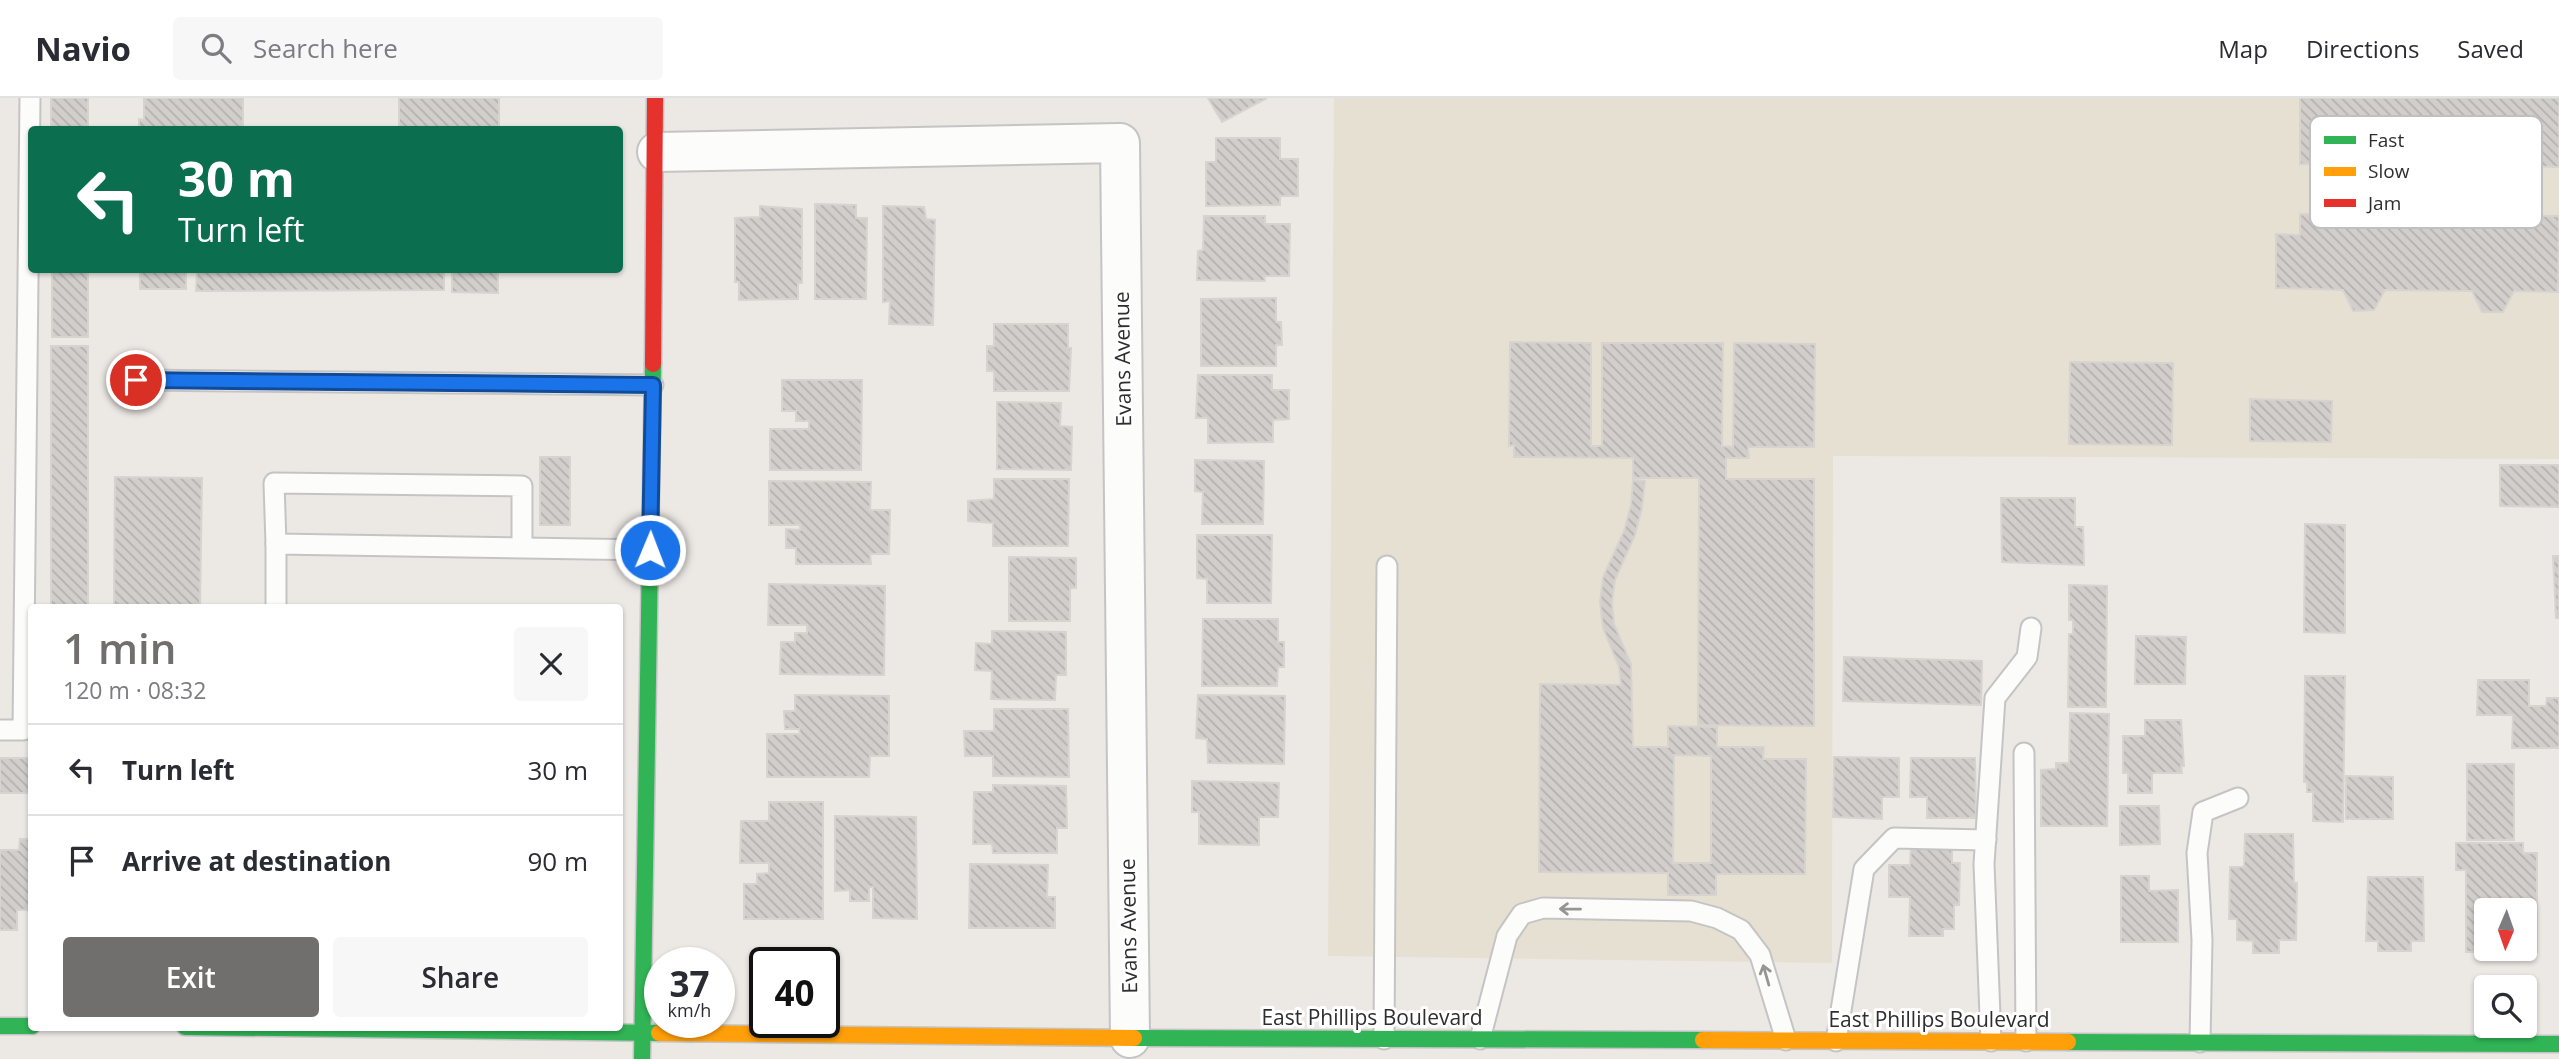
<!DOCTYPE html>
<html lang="en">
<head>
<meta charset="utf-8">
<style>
  body { margin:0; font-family:"Open Sans",sans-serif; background:#f7f7f7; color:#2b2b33; height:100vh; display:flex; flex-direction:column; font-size:26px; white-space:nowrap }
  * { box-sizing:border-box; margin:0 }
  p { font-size:23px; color:#7c7c81 }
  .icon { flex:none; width:38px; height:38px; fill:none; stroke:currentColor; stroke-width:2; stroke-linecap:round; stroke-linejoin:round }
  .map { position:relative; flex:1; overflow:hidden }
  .panel { position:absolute; left:28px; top:506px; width:595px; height:427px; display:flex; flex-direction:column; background:#fff; border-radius:7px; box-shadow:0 2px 5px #0004 }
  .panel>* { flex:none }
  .guide { position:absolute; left:28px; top:28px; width:595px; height:147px; border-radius:7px; box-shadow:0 2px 5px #0004; background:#0b6e4f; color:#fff; overflow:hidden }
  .needle { width:46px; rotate:182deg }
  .fabs { position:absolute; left:2474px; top:800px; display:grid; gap:14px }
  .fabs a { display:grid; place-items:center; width:63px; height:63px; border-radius:7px; background:#fff; box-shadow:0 2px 5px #0004; font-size:35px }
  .speed { position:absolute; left:644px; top:849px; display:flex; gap:14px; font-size:35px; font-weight:700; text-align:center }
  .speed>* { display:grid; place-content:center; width:91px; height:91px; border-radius:50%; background:#fff; box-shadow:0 2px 5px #0004; line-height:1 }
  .speed small { font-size:18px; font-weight:400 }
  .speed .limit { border:4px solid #111; border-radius:10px; background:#fff; color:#111 }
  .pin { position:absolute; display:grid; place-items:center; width:60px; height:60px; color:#fff; margin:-30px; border:4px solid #fff; border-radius:50%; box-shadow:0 2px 7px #0007 }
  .me { position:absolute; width:77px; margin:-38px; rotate:1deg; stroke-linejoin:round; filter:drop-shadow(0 0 5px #0008) }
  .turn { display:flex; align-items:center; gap:24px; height:147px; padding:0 35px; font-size:32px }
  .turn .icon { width:91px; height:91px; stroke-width:2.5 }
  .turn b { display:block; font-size:49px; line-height:60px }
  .round { display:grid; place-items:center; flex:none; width:74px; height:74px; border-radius:7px; background:#f7f7f7 }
  .summary { display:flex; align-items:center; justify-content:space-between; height:119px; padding:0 35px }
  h1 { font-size:42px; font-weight:600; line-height:52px; color:#706f6e }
  .button { display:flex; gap:14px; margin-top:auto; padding:14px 35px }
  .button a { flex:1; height:80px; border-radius:7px; background:#706f6e; color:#fff; font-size:28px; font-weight:600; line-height:80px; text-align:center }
  .button a+a { background:#f7f7f7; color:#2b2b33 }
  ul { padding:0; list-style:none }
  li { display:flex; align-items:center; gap:21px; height:91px; padding:0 35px; border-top:2px solid #e1e1e2 }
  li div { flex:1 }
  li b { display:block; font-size:26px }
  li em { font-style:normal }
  header { display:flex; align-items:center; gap:42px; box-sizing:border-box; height:98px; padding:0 35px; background:#fff; border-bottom:2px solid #e1e1e2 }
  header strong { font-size:33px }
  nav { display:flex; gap:38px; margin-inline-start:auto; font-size:24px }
  .search { width:490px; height:63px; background:#f7f7f7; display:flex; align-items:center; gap:18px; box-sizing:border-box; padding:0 24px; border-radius:7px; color:#7c7c81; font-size:26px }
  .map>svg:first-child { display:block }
  .education { fill:#e6e0d3 }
  .building { fill:url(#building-back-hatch); stroke:#d7d4d0; stroke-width:2; fill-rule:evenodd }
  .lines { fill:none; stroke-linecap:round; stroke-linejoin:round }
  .lane-casing { stroke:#c5c4c5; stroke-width:23 }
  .street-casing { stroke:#c5c4c5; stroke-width:42 }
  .fast-casing { stroke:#c5c4c5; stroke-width:19 }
  .slow-casing { stroke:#c5c4c5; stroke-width:19 }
  .jam-casing { stroke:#c5c4c5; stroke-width:19 }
  .lane { stroke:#fcfcfb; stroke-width:19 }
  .street { stroke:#fcfcfb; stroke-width:38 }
  .fast { stroke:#30b455; stroke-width:16 }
  .slow { stroke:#ff9f0a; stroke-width:16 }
  .jam { stroke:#e5322d; stroke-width:16 }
  .oneway { stroke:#959594 }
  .route-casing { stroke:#114b97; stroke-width:18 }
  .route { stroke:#1a73e8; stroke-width:12 }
  .labels { text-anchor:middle; stroke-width:6; stroke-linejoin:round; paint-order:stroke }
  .street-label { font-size:21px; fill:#2e2e2e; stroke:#fff }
  .key { fill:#fff; stroke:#c0c0c0; stroke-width:2 }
  .key-label { font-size:19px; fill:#2e2e2e }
</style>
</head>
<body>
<header>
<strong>Navio</strong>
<div class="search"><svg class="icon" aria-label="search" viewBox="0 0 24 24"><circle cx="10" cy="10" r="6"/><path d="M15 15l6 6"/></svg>Search here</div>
<nav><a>Map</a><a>Directions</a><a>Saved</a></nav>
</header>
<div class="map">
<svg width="2559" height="961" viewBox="0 0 2559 961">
  <defs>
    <pattern id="building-back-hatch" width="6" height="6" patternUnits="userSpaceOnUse" patternTransform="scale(1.75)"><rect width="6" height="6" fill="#d1cecb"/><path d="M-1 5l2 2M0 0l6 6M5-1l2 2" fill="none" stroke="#b4b1af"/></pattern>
  </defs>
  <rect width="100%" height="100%" fill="#ece8e4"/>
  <polygon class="education" points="1334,0 2559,0 2559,361 1833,358 1832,865 1328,858"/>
  <g class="building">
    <rect x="51" y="0" width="37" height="32"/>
    <polygon points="144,0 243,0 243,32 139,32 139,21 144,22"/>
    <rect x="399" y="0" width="100" height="32"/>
    <polygon points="1208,0 1267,0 1222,24"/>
    <polygon points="2300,0 2559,0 2559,69 2300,66"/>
    <polygon points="1216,40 1280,40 1280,61 1298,61 1298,98 1280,98 1280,107 1206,108 1206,64 1216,64"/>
    <polygon points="815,106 856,107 856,120 867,120 866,201 815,201"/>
    <polygon points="760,108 802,111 802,185 798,185 798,201 739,202 739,184 735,184 735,120 760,119"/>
    <polygon points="883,108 924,109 926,121 935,122 933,227 889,226 890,203 883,204"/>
    <polygon points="2300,116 2559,118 2558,194 2514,193 2503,214 2482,214 2472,193 2385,192 2374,212 2353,213 2343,192 2276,190 2276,136 2300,137"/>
    <polygon points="1204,118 1265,118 1265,126 1290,126 1289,178 1264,178 1265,183 1197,182 1198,153 1203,152"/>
    <rect x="52" y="172" width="36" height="67"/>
    <rect x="140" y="172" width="46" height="19"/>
    <polygon points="197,172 444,172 444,192 196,193"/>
    <polygon points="452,172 498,172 498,195 452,194"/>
    <polygon points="1276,200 1276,224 1281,224 1282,247 1276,247 1276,268 1201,268 1201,201"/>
    <polygon points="994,226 1068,226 1068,250 1071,250 1069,293 994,293 994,273 987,273 987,248 994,248"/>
    <polygon points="1510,244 1591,245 1591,348 1602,348 1602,245 1723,245 1722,348 1733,349 1734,245 1815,246 1814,349 1748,349 1749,360 1726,360 1726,381 1814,381 1814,628 1698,627 1699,380 1633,380 1633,360 1514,359 1514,347 1509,348"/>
    <rect x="51" y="248" width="37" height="261"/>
    <polygon points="2070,264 2173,265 2172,347 2069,346"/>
    <polygon points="1198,277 1272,277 1272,292 1289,292 1289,321 1273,322 1273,344 1208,345 1208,320 1196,320"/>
    <polygon points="782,282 862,282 861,372 770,372 770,331 809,331 809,323 796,323 796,313 782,313"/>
    <polygon points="2250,301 2332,303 2331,344 2250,343"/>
    <polygon points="997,304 1061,305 1060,328 1072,329 1071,372 997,371"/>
    <rect x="540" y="359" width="30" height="68"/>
    <polygon points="1195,362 1264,363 1263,426 1202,426 1203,394 1195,393"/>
    <polygon points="2500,367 2559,367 2559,409 2500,408"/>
    <polygon points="115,379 202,380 200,509 114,509"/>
    <polygon points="994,381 1069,381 1068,448 993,448 993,425 968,423 968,403 994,401"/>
    <path d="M1633,382L1645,383L1642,410L1635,437L1615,482L1612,505L1614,526L1631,566L1633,649H1668V628L1717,629V649H1764L1763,661H1806L1805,776H1716V797H1668V775L1539,774L1540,586L1621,587L1619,569L1603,530L1600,504L1603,479L1624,433L1631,407ZM1674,657L1711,658V765H1673Z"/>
    <polygon points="769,383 871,384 870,412 890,412 889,456 870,456 871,466 796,466 796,450 786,450 786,431 800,432 800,427 769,427"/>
    <polygon points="2001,400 2075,400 2075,429 2083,429 2084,467 2002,464"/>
    <polygon points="2305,426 2345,427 2345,535 2304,534"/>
    <polygon points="1197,437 1272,437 1271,505 1207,505 1207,481 1197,480"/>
    <polygon points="2553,458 2559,458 2559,520 2556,520"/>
    <polygon points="1009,459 1076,460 1076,490 1070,490 1070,523 1009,523"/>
    <polygon points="769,486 885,488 884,577 780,576 781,544 795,544 795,535 807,535 807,527 768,527"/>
    <polygon points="2069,487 2107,488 2106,609 2068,609 2069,536 2073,536 2073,522 2069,522"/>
    <polygon points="1203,521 1278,521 1278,544 1284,544 1284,569 1278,569 1277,588 1202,588"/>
    <polygon points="992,533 1066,534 1066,577 1056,577 1055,602 991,601 992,573 975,572 976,545 992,546"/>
    <polygon points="2136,538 2186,539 2185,586 2135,586"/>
    <polygon points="1844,559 1982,563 1981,607 1843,603"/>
    <polygon points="2305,578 2345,578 2343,724 2313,723 2313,694 2307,694 2307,684 2304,684"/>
    <polygon points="2478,582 2529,582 2529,608 2546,608 2547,600 2559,600 2559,650 2512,650 2513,617 2477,617"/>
    <polygon points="795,597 889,598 889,658 870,658 869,679 767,679 767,636 800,636 799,631 785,631 784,613 795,613"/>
    <polygon points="1198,597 1285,598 1284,666 1208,665 1207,641 1196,640"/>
    <polygon points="994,611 1068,611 1069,679 993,678 993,658 965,658 964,633 994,633"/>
    <polygon points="2070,615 2109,616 2107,728 2041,728 2041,672 2056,671 2056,665 2069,665"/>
    <polygon points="2145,622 2181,622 2184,668 2181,668 2182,675 2152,675 2152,695 2128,695 2128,675 2123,675 2123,638 2145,638"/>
    <polygon points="1834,659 1899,660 1899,699 1882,699 1882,721 1833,719"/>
    <rect x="0" y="660" width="32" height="35"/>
    <polygon points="1911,660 1975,660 1976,720 1927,720 1927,699 1910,699"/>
    <rect x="2467" y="666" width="47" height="76"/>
    <polygon points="2346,678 2393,679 2393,721 2346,721"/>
    <polygon points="1192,683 1279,685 1278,719 1259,719 1259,747 1199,746 1199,714 1192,714"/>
    <polygon points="993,687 1066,688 1067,730 1057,730 1057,755 993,755 992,746 973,746 974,694 993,694"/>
    <polygon points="769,704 823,704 823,821 744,821 744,786 757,786 757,776 769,775 769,765 740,765 741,723 769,723"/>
    <polygon points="2120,708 2159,708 2160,746 2120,747"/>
    <polygon points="835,718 916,719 917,821 873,820 873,789 869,789 869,803 850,803 850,792 835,793"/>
    <polygon points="2245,736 2293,736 2294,785 2297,785 2296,842 2279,842 2279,855 2253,855 2253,843 2237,842 2237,821 2229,821 2230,769 2244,769"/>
    <polygon points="20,741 32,741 32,812 17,812 17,832 0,832 0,752 19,752"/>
    <path d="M2456,745H2523V755H2537V854H2466V772H2456ZM2487,812H2525V850H2487Z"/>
    <polygon points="1911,749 1952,750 1952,765 1960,765 1959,807 1954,807 1954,831 1943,831 1943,838 1909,838 1910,799 1889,799 1889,767 1910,767"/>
    <polygon points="970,766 1048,767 1047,799 1055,799 1055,830 969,830"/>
    <polygon points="2121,778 2149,778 2149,793 2178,792 2178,844 2121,844"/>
    <polygon points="2368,779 2423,779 2424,843 2411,843 2411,853 2378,853 2378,843 2366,843"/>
  </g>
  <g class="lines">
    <defs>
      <g id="lane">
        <polyline points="136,282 653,287"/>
        <polyline points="276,446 274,385 522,388 522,449"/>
        <polyline points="276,509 276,446 650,452"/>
        <polyline points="0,632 23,632 30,0"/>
        <polyline points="2024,655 2026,943"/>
        <polyline points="1384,941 1387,468"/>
        <polyline points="1480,941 1507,838 1522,816 1543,810 1691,813 1717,820 1741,832 1760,857 1786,942"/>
        <polyline points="1836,943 1864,771 1894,740 1986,742"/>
        <polyline points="1991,943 1984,766 1995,600 2027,559 2031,530"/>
        <polyline points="2200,944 2202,842 2197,755 2203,714 2238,700"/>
      </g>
      <polyline id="street" points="657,54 1120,45 1130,940"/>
      <g id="fast">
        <polyline points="0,928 32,928"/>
        <polyline points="185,929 659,935"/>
        <polyline points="1134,940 1703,942"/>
        <polyline points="2068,944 2559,946"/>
        <polyline points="642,961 653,266"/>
      </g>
      <g id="slow">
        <polyline points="659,935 1134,940"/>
        <polyline points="1703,942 2068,944"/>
      </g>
      <polyline id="jam" points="653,266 655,0"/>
    </defs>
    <use href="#lane" class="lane-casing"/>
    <use href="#street" class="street-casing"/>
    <use href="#fast" class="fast-casing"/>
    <use href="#slow" class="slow-casing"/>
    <use href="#jam" class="jam-casing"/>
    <use href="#lane" class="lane"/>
    <use href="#street" class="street"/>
    <use href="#fast" class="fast"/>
    <use href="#slow" class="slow"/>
    <use href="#jam" class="jam"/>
  </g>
  <defs><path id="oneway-shaft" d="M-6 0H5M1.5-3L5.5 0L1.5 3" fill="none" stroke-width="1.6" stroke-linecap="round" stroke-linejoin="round" transform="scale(1.75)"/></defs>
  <g class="oneway">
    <use href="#oneway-shaft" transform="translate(1570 811) rotate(-179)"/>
    <use href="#oneway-shaft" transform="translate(1766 877) rotate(-106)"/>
  </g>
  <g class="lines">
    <defs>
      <polyline id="route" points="136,282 653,287 650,452"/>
    </defs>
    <use href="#route" class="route-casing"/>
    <use href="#route" class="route"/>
  </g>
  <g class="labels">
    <g class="street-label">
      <text transform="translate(1123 261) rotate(-91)" y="7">Evans Avenue</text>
      <text transform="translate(1129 828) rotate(-91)" y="7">Evans Avenue</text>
      <text x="1372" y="927">East Phillips Boulevard</text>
      <text x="1939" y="929">East Phillips Boulevard</text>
    </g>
  </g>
  <rect x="2310" y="18" width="232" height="112" rx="10" class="key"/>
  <rect x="2324" y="38" width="32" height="8" fill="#30b455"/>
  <rect x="2324" y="69" width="32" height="9" fill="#ff9f0a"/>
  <rect x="2324" y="101" width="32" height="8" fill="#e5322d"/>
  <g class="key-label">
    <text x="2368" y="49">Fast</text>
    <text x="2368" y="80">Slow</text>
    <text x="2368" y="112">Jam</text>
  </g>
</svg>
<div class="fabs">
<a><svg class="needle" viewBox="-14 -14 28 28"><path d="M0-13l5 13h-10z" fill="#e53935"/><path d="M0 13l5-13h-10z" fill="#7c7c81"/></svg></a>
<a><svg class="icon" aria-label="search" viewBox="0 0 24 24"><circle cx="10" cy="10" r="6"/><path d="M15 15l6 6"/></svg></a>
</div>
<div class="speed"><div>37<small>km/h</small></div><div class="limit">40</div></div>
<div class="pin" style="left:136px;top:282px;background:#d93025"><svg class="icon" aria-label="arrive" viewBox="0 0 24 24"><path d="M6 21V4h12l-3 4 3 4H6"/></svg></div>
<svg class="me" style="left:650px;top:452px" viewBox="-20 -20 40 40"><circle r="17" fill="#1a73e8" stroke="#fff" stroke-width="3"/><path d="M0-11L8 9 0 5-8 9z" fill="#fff"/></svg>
<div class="guide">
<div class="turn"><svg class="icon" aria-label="left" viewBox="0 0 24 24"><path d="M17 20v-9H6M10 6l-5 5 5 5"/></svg><div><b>30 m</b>Turn left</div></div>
</div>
<section class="panel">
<div class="summary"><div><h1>1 min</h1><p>120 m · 08:32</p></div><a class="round"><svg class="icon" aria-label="close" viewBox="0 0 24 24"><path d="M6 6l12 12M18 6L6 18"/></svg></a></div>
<ul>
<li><svg class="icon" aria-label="left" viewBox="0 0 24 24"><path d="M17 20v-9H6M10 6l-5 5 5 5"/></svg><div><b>Turn left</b></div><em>30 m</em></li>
<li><svg class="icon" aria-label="arrive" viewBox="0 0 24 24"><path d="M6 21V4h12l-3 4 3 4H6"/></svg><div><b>Arrive at destination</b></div><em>90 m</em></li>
</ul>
<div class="button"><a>Exit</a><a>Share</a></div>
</section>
</div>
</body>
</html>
